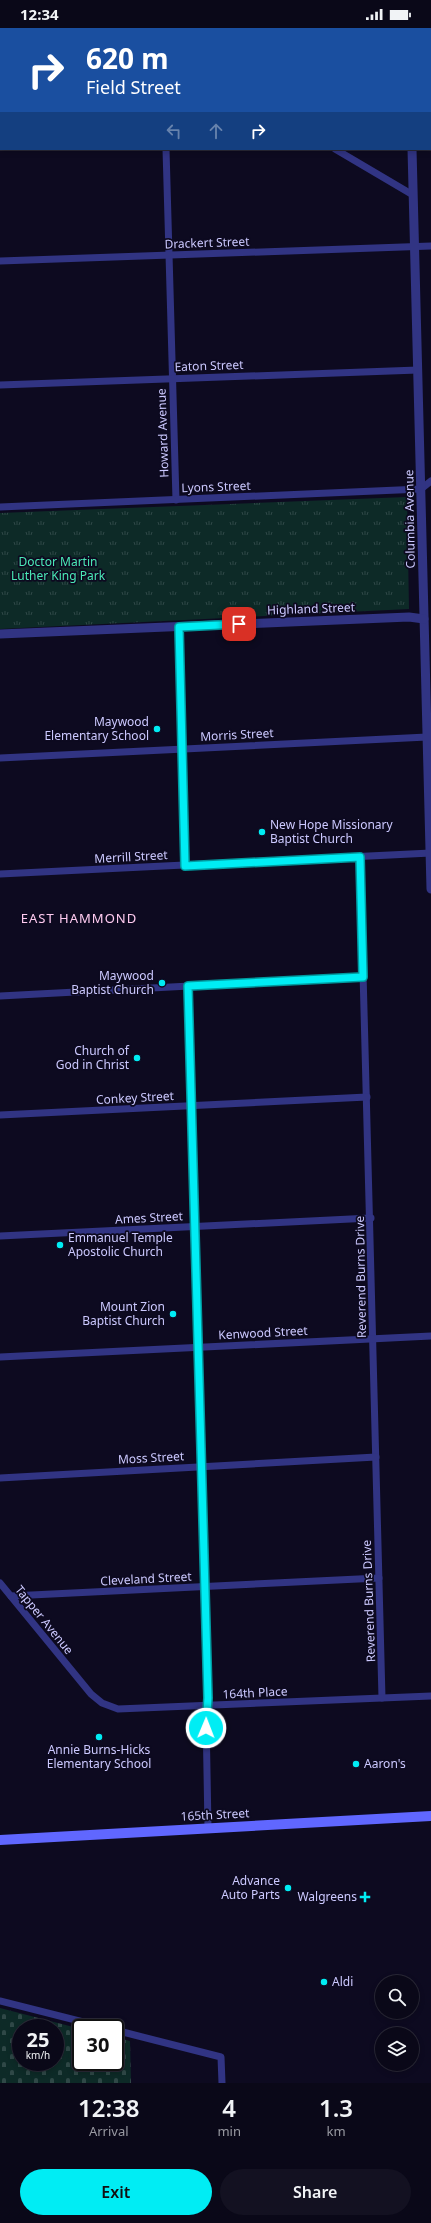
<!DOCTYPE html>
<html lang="en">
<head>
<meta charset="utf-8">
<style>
  body { margin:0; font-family:"Noto Sans",sans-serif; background:#131121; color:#f1f3f6; height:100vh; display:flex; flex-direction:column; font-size:15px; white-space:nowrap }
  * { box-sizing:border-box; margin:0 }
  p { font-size:13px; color:#999aa2 }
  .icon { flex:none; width:22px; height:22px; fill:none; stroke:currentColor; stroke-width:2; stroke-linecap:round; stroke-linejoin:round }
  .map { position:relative; height:2055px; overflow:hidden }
  .details { display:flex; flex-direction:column; background:#0a0818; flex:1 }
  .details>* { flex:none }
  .guide { position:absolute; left:0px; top:0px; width:431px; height:122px; box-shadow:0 2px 6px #0003,0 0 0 1px #2a2937; background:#1a4fa0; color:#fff; overflow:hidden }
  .buttons { position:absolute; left:375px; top:1947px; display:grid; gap:8px }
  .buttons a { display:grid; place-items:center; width:44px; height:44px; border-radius:50%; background:#0a0818; box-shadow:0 2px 6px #0003,0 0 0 1px #2a2937; font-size:20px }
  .speed { position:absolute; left:12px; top:1991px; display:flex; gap:8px; font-size:20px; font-weight:700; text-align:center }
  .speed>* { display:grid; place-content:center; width:52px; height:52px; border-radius:50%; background:#0a0818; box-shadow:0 2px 6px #0003,0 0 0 1px #2a2937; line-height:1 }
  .speed small { font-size:10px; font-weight:400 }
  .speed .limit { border:2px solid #111; border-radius:6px; background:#fff; color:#111 }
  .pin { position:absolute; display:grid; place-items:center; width:34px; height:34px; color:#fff; margin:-17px; border-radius:8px; box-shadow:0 2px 6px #0006 }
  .me { position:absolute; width:44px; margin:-22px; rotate:1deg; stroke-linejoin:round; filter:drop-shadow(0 0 3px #0008) }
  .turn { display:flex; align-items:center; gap:14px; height:84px; padding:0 20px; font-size:18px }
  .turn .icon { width:52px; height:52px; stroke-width:2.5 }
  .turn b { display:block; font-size:28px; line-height:34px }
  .lanes { display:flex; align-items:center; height:38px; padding:0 20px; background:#0003; justify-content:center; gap:20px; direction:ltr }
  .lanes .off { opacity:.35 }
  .eta { display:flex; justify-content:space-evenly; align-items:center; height:68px; text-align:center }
  .eta b { font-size:24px; font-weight:600; line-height:28px }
  .cta { display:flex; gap:8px; margin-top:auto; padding:8px 20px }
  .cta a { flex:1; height:46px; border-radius:24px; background:#00edf4; color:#111; font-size:16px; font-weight:600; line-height:46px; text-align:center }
  .cta a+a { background:#131121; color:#f1f3f6 }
  .status { display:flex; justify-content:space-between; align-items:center; height:28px; padding:0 20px; background:#0a0818; direction:ltr }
  .status svg { height:11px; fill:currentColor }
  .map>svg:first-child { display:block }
  .cemetery { fill:url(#cemetery-stones); fill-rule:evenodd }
  .park { fill:url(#park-tufts) }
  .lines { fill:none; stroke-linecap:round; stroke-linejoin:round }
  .minor { stroke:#313483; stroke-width:7 }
  .tertiary { stroke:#313483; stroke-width:9 }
  .secondary { stroke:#6067ff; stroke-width:10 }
  .rail { stroke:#00edf4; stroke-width:2.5; stroke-dasharray:6 5; stroke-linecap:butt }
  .route-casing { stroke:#009a9f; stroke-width:10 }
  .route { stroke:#00edf4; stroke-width:7 }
  .poi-dot { fill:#00edf4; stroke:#0d0a20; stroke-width:1.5 }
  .labels { text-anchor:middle; stroke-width:3.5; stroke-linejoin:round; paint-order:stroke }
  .street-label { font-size:12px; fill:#ccc9ff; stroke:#0d0a20 }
  .park-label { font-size:12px; fill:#4be9b7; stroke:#0d0a20 }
  .poi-label { font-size:12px; fill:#ccc9ff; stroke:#0d0a20; text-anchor:end }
  .neighbourhood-label { font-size:13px; letter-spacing:1px; fill:#ffcbf0; stroke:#0d0a20 }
</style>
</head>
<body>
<div class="status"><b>12:34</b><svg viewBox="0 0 49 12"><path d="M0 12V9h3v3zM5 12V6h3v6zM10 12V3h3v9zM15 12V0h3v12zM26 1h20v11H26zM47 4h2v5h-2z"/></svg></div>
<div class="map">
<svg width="431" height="2055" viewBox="0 0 431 2055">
  <defs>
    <pattern id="cemetery-stones" width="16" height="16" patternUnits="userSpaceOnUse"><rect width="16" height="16" fill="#0d2a27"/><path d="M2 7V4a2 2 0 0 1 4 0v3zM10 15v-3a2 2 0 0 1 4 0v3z" fill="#2f4847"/></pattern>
    <pattern id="park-tufts" width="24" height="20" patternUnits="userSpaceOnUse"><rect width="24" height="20" fill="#0d2a27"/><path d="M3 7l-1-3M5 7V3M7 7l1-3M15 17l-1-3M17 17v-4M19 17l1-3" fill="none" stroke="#2f4847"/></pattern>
  </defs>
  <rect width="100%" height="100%" fill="#0d0a20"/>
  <path class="cemetery" d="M0,1980L81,2001V2034H115V2009L130,2013L131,2055H0ZM21,2000H55V2034H21Z"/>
  <polygon class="park" points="407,469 409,581 0,601 0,485"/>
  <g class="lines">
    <g class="minor">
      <polyline points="139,0 141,1"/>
      <polyline points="429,0 431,1"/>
      <polyline points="0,110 1,110"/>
      <polyline points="166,121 176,472"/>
      <polyline points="335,121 413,167"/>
      <polyline points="0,233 431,218"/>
      <polyline points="0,357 418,342"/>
      <polyline points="0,479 421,461 431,453"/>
      <polyline points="179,599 185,838"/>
      <polyline points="0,730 427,709"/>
      <polyline points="360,829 382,1670"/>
      <polyline points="0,846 431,825"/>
      <polyline points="188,958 207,1670 206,1687 208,1800"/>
      <polyline points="0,968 363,949"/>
      <polyline points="0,1087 367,1069"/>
      <polyline points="0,1208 371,1190"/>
      <polyline points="0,1329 431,1308"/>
      <polyline points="0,1450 376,1429"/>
      <polyline points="0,1555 91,1666 102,1675 118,1681 431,1668"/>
      <polyline points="11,1568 379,1550"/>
      <polyline points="0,1973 107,2000"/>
      <polyline points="115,2002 221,2029 222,2055"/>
    </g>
    <g class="tertiary">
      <polyline points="409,0 409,1"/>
      <polyline points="412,121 431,861"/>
      <polyline points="0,606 409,589 424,591"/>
    </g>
    <polyline class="secondary" points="0,1812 431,1788"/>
    <g class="rail">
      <polyline points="285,0 286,1"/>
      <polyline points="295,0 296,1"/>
      <polyline points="430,90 431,91"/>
    </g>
  </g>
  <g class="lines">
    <defs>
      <polyline id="route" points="206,1700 208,1670 188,958 363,949 360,829 185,838 179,599 239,596"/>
    </defs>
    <use href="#route" class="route-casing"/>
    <use href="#route" class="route"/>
  </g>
  <g class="poi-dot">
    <circle cx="157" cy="701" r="4"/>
    <circle cx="262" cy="804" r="4"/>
    <circle cx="162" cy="955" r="4"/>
    <circle cx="137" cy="1030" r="4"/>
    <circle cx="60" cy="1217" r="4"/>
    <circle cx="173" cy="1286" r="4"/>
    <circle cx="99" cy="1709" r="4"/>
    <circle cx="356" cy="1736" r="4"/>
    <circle cx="288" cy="1860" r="4"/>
    <path d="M363 1863h4v4h4v4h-4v4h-4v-4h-4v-4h4z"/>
    <circle cx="324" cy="1954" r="4"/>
  </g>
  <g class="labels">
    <g class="street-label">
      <text transform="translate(207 215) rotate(-2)" y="4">Drackert Street</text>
      <text transform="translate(209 338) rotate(-2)" y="4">Eaton Street</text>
      <text transform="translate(163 405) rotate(-92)" y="4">Howard Avenue</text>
      <text transform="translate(216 459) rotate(-2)" y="4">Lyons Street</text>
      <text transform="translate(410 491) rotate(-91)" y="4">Columbia Avenue</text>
      <text transform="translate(311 581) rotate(-2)" y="4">Highland Street</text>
      <text transform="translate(237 707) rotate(-3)" y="4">Morris Street</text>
      <text transform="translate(131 829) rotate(-3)" y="4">Merrill Street</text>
      <text transform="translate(135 1070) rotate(-3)" y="4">Conkey Street</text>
      <text transform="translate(149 1190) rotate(-3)" y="4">Ames Street</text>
      <text transform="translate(361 1249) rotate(-91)" y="4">Reverend Burns Drive</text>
      <text transform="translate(263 1305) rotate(-3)" y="4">Kenwood Street</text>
      <text transform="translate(151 1430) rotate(-3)" y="4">Moss Street</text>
      <text transform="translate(146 1551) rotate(-3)" y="4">Cleveland Street</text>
      <text transform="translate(369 1573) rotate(-92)" y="4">Reverend Burns Drive</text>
      <text transform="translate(44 1592) rotate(51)" y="4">Tapper Avenue</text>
      <text transform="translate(255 1665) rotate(-3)" y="4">164th Place</text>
      <text transform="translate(215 1787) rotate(-3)" y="4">165th Street</text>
    </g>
    <g class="park-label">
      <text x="58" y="538">Doctor Martin<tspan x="58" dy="14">Luther King Park</tspan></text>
    </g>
    <g class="poi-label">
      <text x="149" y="698">Maywood<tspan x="149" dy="14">Elementary School</tspan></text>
      <text x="270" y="801" text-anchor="start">New Hope Missionary<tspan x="270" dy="14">Baptist Church</tspan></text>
      <text x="154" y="952">Maywood<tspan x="154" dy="14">Baptist Church</tspan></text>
      <text x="129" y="1027">Church of<tspan x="129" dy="14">God in Christ</tspan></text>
      <text x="68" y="1214" text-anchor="start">Emmanuel Temple<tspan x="68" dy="14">Apostolic Church</tspan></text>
      <text x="165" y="1283">Mount Zion<tspan x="165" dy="14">Baptist Church</tspan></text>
      <text x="99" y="1726" text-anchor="middle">Annie Burns-Hicks<tspan x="99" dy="14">Elementary School</tspan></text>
      <text x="364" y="1740" text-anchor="start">Aaron's</text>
      <text x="280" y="1857">Advance<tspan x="280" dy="14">Auto Parts</tspan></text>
      <text x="357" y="1873">Walgreens</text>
      <text x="332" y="1958" text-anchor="start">Aldi</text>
    </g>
    <g class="neighbourhood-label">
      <text x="79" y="895">EAST HAMMOND</text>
    </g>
  </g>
</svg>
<div class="buttons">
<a><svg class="icon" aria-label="search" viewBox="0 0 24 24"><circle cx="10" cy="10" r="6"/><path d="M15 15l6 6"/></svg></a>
<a><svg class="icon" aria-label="layers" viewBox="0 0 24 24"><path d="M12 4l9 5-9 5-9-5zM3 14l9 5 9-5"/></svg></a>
</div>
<div class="speed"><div>25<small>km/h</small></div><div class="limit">30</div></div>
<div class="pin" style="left:239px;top:596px;background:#d93025"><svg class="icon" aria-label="arrive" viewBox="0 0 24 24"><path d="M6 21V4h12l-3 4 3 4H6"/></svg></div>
<svg class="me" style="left:206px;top:1700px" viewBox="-20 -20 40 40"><circle r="17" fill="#00edf4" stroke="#fff" stroke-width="3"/><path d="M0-11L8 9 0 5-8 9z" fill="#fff"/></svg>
<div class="guide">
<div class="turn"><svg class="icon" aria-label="right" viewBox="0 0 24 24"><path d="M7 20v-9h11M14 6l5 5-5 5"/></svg><div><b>620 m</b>Field Street</div></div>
<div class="lanes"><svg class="icon off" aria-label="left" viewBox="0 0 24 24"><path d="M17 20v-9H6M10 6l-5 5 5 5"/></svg><svg class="icon off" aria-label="ahead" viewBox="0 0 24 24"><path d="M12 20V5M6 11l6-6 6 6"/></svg><svg class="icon" aria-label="right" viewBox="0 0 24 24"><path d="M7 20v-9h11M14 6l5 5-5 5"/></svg></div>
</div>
</div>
<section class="details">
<div class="eta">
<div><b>12:38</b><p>Arrival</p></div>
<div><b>4</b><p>min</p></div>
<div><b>1.3</b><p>km</p></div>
</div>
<div class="cta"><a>Exit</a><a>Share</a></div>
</section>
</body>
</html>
